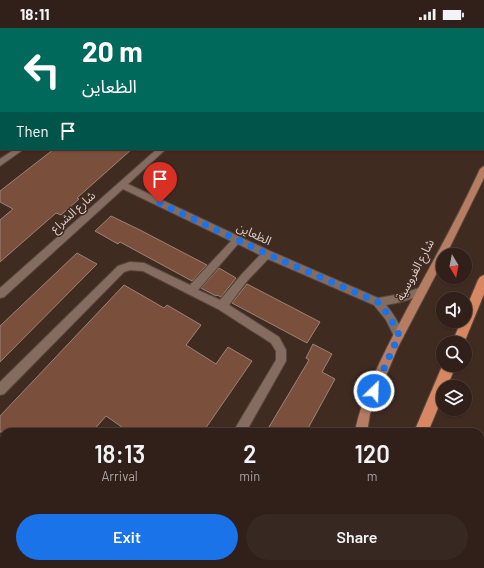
<!DOCTYPE html>
<html lang="en">
<head>
<meta charset="utf-8">
<style>
  body { margin:0; font-family:Barlow,"Noto Sans Arabic",sans-serif; background:#382822; color:#f1f3f6; height:100vh; display:flex; flex-direction:column; font-size:15px; white-space:nowrap }
  * { box-sizing:border-box; margin:0 }
  p { font-size:13px; color:#a8a3a2 }
  .icon { flex:none; width:22px; height:22px; fill:none; stroke:currentColor; stroke-width:2; stroke-linecap:round; stroke-linejoin:round }
  .map { position:relative; flex:1; overflow:hidden }
  .details { position:absolute; left:0px; top:400px; width:484px; height:140px; display:flex; flex-direction:column; background:#302019; border-radius:12px 12px 0 0; box-shadow:0 1px 3px #0004,0 0 0 1px #4b3e38 }
  .details>* { flex:none }
  .banner { position:absolute; left:0px; top:0px; width:484px; height:122px; box-shadow:0 1px 3px #0004,0 0 0 1px #4b3e38; background:#00695c; color:#fff; overflow:hidden }
  .needle { width:26px; rotate:170deg }
  .tools { position:absolute; left:436px; top:220px; display:grid; gap:8px }
  .tools a { display:grid; place-items:center; width:36px; height:36px; border-radius:50%; background:#302019; box-shadow:0 1px 3px #0004,0 0 0 1px #4b3e38; font-size:20px }
  .pin { position:absolute; display:grid; place-items:center; width:34px; height:34px; color:#fff; margin:-41px -17px; border-radius:50% 50% 50% 0; rotate:-45deg; box-shadow:0 0 4px #0007 }
  .pin .icon { rotate:45deg }
  .me { position:absolute; width:44px; margin:-22px; rotate:24deg; stroke-linejoin:round; filter:drop-shadow(0 0 3px #0008) }
  .turn { display:flex; align-items:center; gap:14px; height:84px; padding:0 16px; font-size:18px }
  .turn .icon { width:52px; height:52px; stroke-width:2.5 }
  .turn b { display:block; font-size:28px; line-height:34px }
  .then { display:flex; align-items:center; height:38px; padding:0 16px; background:#0003; gap:8px; font-size:15px }
  .eta { display:flex; justify-content:space-evenly; align-items:center; height:68px; text-align:center }
  .eta b { font-size:24px; font-weight:600; line-height:28px }
  .button { display:flex; gap:8px; margin-top:auto; padding:8px 16px }
  .button a { flex:1; height:46px; border-radius:24px; background:#1a73e8; color:#fff; font-size:16px; font-weight:600; line-height:46px; text-align:center }
  .button a+a { background:#382822; color:#f1f3f6 }
  .status { display:flex; justify-content:space-between; align-items:center; height:28px; padding:0 20px; background:#302019; direction:ltr }
  .status svg { height:11px; fill:currentColor }
  .map>svg:first-child { display:block }
  .building { fill:#7a503c; stroke:#9c8377 }
  .lines { fill:none; stroke-linecap:round; stroke-linejoin:round }
  .minor-casing { stroke:#59473f; stroke-width:2 }
  .major-casing { stroke:#59473f; stroke-width:2 }
  .highway-casing { stroke:#59473f; stroke-width:2 }
  .minor { fill:#846c61; fill-rule:evenodd }
  .major { fill:#b67d62; fill-rule:evenodd }
  .highway { fill:#d78863; fill-rule:evenodd }
  .route { stroke:#1a73e8; stroke-width:7; stroke-dasharray:0 12.6 }
  .labels { text-anchor:middle; stroke-width:3; stroke-linejoin:round; paint-order:stroke }
  .street-label { font-size:12px; fill:#dccec8; stroke:#402b21 }
</style>
</head>
<body>
<div class="status"><b>18:11</b><svg viewBox="0 0 49 12"><path d="M0 12V9h3v3zM5 12V6h3v6zM10 12V3h3v9zM15 12V0h3v12zM26 1h20v11H26zM47 4h2v5h-2z"/></svg></div>
<div class="map">
<svg width="484" height="540" viewBox="0 0 484 540">
  <rect width="100%" height="100%" fill="#402b21"/>
  <g class="building">
    <polygon points="54,121 132,121 77,170 79,171 61,187 56,185 0,234 0,192 13,181 0,174 0,163"/>
    <polygon points="111,188 140,202 207,237 192,253 120,214 118,216 95,203"/>
    <polygon points="77,225 97,236 0,334 0,298"/>
    <polygon points="219,240 236,250 221,269 217,267 216,268 201,260"/>
    <polygon points="247,256 320,294 307,315 232,275"/>
    <polygon points="124,257 164,280 167,277 201,297 186,317 216,336 228,319 252,333 203,404 129,404 106,388 92,404 0,404 0,388"/>
    <polygon points="313,316 332,326 322,344 335,351 306,404 266,404 309,332 306,330"/>
  </g>
  <g class="lines">
    <defs>
      <g id="minor">
        <polygon points="170,0 178,0 179,1 171,1"/>
        <polygon points="337,0 343,0 344,1 338,1"/>
        <rect x="0" y="7" width="1" height="4"/>
        <rect x="483" y="42" width="1" height="5"/>
        <polygon points="15,121 24,121 0,138 0,131"/>
        <path d="M157,121H166L128,156L270,223L378,270L401,266L422,259L425,260L427,263L425,266L401,274L386,277C394,286 399,296 404,307L403,310L399,312L395,310L386,292L374,277L268,231L248,252L229,277L279,309L286,322V333L246,404H233L276,332V323L271,315L218,281L143,243L130,242L124,244L4,366L0,367V354L118,238L130,234L144,235L190,257L231,213L123,161L4,269L0,270V260ZM238,216L260,227L242,246L220,272L198,262Z"/>
        <polygon points="0,431 4,432 4,446 0,445"/>
        <polygon points="105,536 121,536 123,540 107,540"/>
        <polygon points="148,536 164,536 162,540 146,540"/>
      </g>
      <g id="major">
        <path d="M484,138V150L446,227H443V233L398,319L370,386L367,404H355C362,365 388,317 407,281C432,235 458,189 480,141Z"/>
        <rect x="322" y="536" width="14" height="4"/>
      </g>
      <g id="highway">
        <polygon points="484,247 484,266 464,315 452,315 461,293 465,293 465,283 478,252 480,249"/>
        <polygon points="443,336 443,337 456,337 447,359 443,359 443,368 428,404 414,404"/>
        <polygon points="484,515 484,540 471,540 472,536 480,536 480,516"/>
        <polygon points="357,536 374,536 373,540 356,540"/>
      </g>
    </defs>
    <use href="#minor" class="minor-casing"/>
    <use href="#major" class="major-casing"/>
    <use href="#highway" class="highway-casing"/>
    <use href="#minor" class="minor"/>
    <use href="#major" class="major"/>
    <use href="#highway" class="highway"/>
  </g>
  <g class="lines">
    <polyline class="route" points="160,175 267,226 378,274 390,289 399,307 374,363"/>
  </g>
  <g class="labels">
    <g class="street-label">
      <text transform="translate(73 184) rotate(-42)" y="4">شارع الشراع</text>
      <text transform="translate(254 206) rotate(25)" y="4">الظعاين</text>
      <text transform="translate(415 242) rotate(-62)" y="4">شارع الفروسية</text>
    </g>
  </g>
</svg>
<div class="tools">
<a><svg class="needle" viewBox="-14 -14 28 28"><path d="M0-13l5 13h-10z" fill="#e53935"/><path d="M0 13l5-13h-10z" fill="#a8a3a2"/></svg></a>
<a><svg class="icon" aria-label="sound" viewBox="0 0 24 24"><path d="M4 9h4l5-4v14l-5-4H4zM17 9q2 3 0 6"/></svg></a>
<a><svg class="icon" aria-label="search" viewBox="0 0 24 24"><circle cx="10" cy="10" r="6"/><path d="M15 15l6 6"/></svg></a>
<a><svg class="icon" aria-label="layers" viewBox="0 0 24 24"><path d="M12 4l9 5-9 5-9-5zM3 14l9 5 9-5"/></svg></a>
</div>
<div class="pin" style="left:160px;top:175px;background:#d93025"><svg class="icon" aria-label="arrive" viewBox="0 0 24 24"><path d="M6 21V4h12l-3 4 3 4H6"/></svg></div>
<svg class="me" style="left:374px;top:363px" viewBox="-20 -20 40 40"><circle r="17" fill="#1a73e8" stroke="#fff" stroke-width="3"/><path d="M0-11L8 9 0 5-8 9z" fill="#fff"/></svg>
<div class="banner">
<div class="turn"><svg class="icon" aria-label="left" viewBox="0 0 24 24"><path d="M17 20v-9H6M10 6l-5 5 5 5"/></svg><div><b>20 m</b>الظعاين</div></div>
<div class="then">Then<svg class="icon" aria-label="arrive" viewBox="0 0 24 24"><path d="M6 21V4h12l-3 4 3 4H6"/></svg></div>
</div>
<section class="details">
<div class="eta">
<div><b>18:13</b><p>Arrival</p></div>
<div><b>2</b><p>min</p></div>
<div><b>120</b><p>m</p></div>
</div>
<div class="button"><a>Exit</a><a>Share</a></div>
</section>
</div>
</body>
</html>
